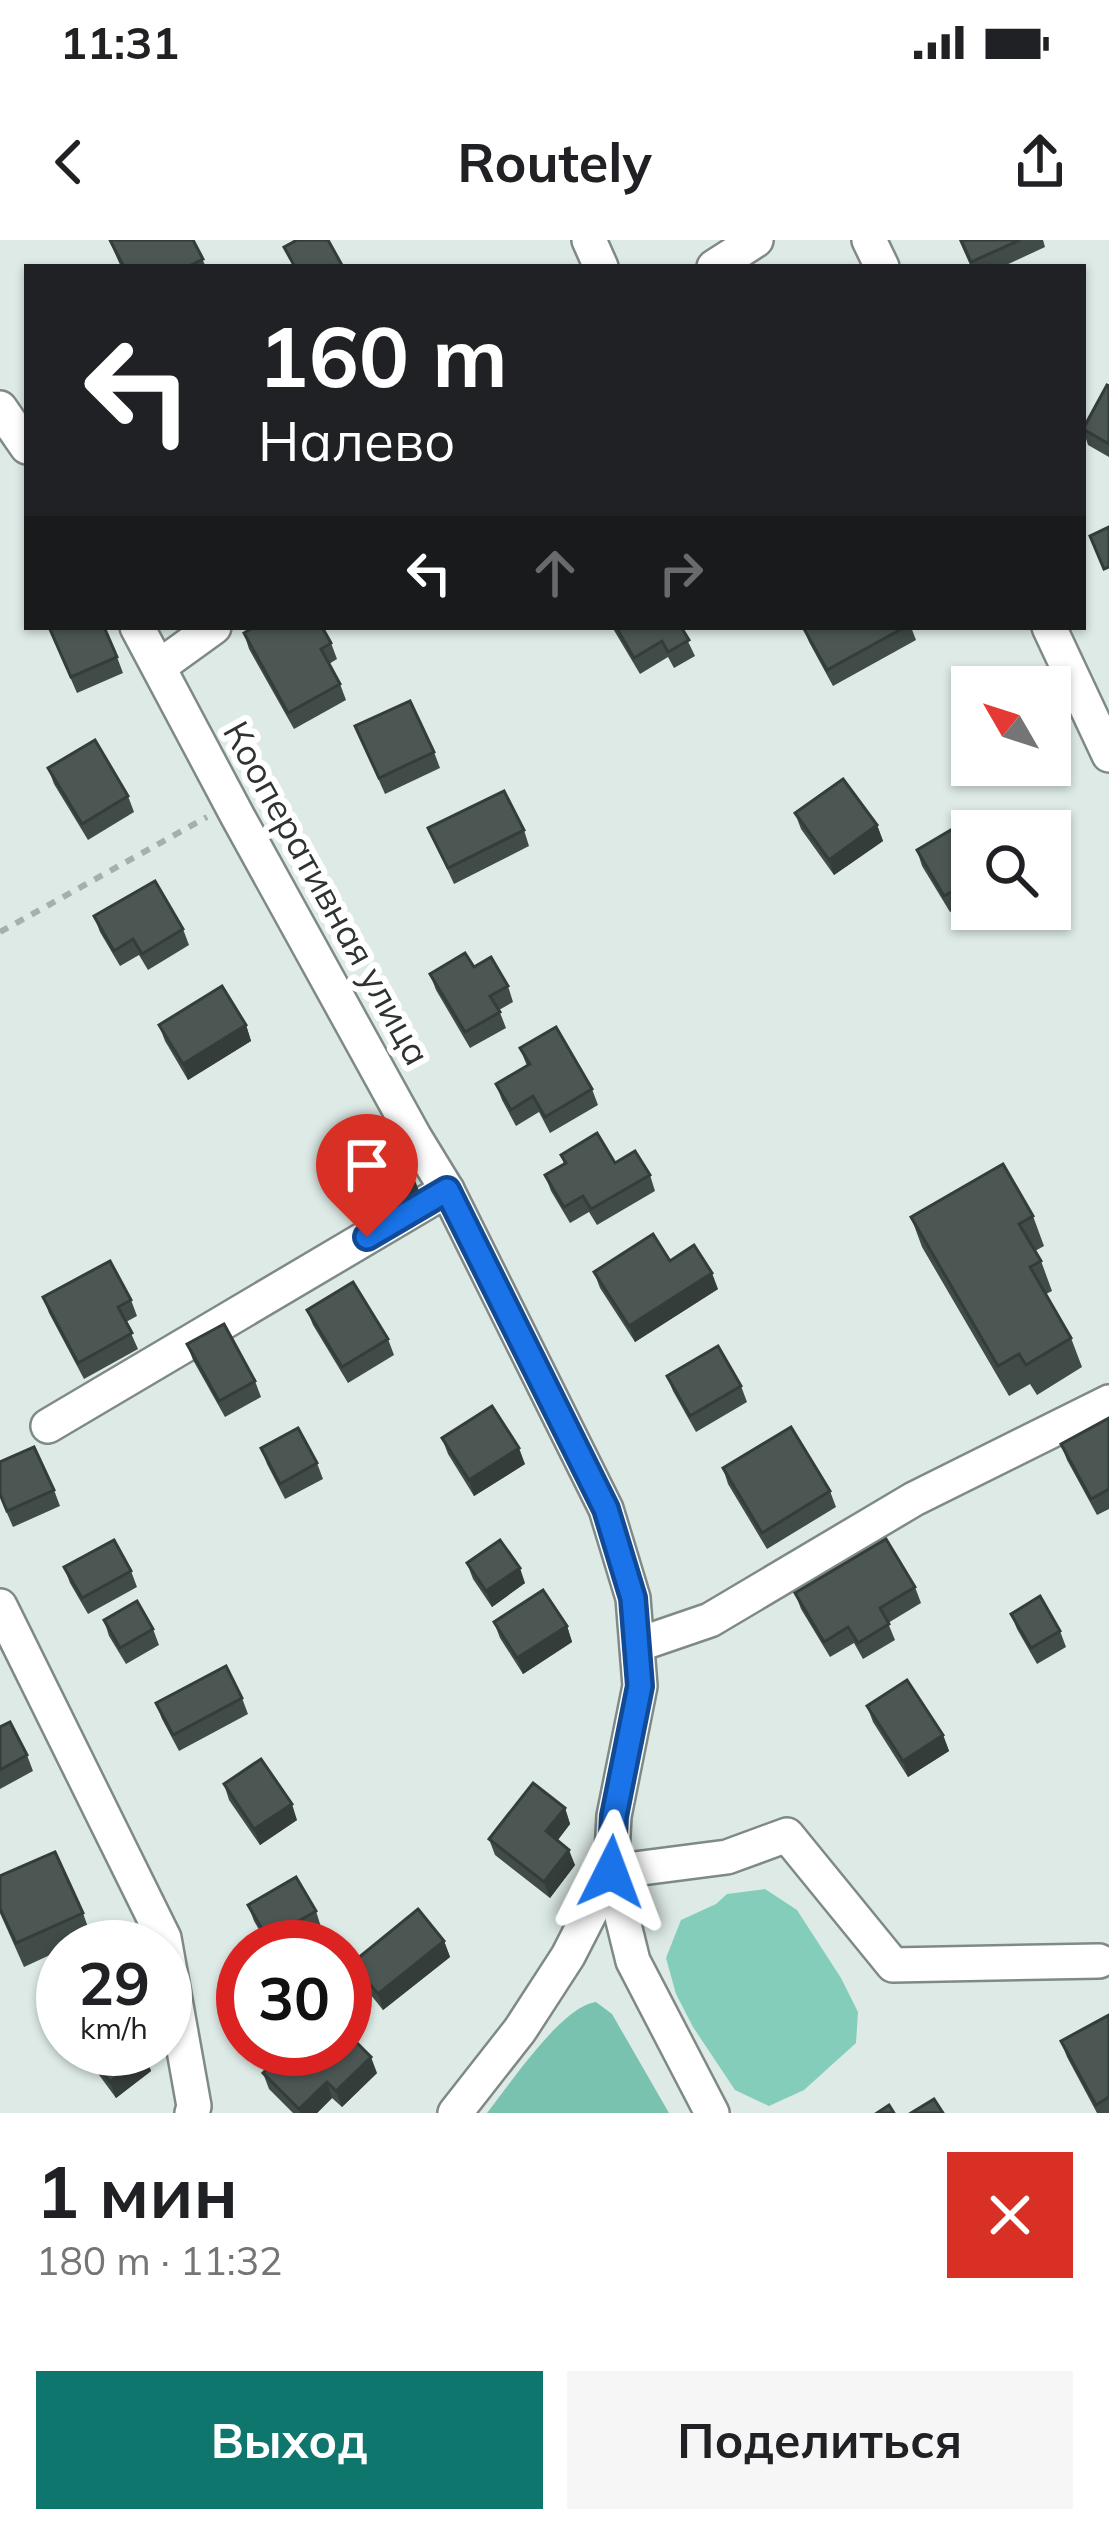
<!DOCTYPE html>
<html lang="ru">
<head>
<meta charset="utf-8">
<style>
  body { margin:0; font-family:Mulish,sans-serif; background:#f6f6f6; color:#202124; height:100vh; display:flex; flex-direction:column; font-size:45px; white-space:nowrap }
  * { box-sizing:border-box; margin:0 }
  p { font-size:39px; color:#757577 }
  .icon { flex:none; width:66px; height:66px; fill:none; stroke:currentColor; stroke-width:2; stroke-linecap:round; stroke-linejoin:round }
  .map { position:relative; height:1873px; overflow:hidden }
  .details { display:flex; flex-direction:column; background:#fff; flex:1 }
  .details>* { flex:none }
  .top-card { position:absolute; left:24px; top:24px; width:1062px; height:366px; border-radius:0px; box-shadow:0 3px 9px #0004; background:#202124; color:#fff; overflow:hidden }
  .needle { width:78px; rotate:309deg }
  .buttons { position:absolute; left:951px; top:426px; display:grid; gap:24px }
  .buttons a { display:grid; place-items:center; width:120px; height:120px; border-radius:0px; background:#fff; box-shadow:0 3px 9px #0004; font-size:60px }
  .speed { position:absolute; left:36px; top:1680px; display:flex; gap:24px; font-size:60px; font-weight:700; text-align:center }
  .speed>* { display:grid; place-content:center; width:156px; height:156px; border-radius:50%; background:#fff; box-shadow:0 3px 9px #0004; line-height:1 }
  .speed small { font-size:30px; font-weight:400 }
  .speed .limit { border:18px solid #d22; background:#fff; color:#111 }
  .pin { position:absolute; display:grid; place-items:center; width:102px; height:102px; color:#fff; margin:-123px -51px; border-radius:50% 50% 50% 0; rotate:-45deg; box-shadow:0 0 12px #0007 }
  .pin .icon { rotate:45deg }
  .me { position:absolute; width:132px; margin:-66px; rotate:3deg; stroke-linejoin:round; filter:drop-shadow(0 0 9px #0008) }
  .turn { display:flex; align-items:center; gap:42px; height:252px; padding:0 36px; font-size:54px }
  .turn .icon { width:156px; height:156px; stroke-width:2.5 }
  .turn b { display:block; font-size:84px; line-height:102px }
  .lanes { display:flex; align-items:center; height:114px; padding:0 36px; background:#0003; justify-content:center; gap:60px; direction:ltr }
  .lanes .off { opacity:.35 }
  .round { display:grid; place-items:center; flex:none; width:126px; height:126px; border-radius:0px; background:#f6f6f6 }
  .headline { display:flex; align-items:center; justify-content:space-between; height:204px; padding:0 36px }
  h1 { font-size:72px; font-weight:700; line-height:90px }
  .cta { display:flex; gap:24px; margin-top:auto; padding:24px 36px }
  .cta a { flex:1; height:138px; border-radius:0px; background:#0f766e; color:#fff; font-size:48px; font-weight:700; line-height:138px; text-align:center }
  .cta a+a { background:#f6f6f6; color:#202124 }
  .status { display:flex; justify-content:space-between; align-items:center; height:84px; padding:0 60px; background:#fff; direction:ltr }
  .status svg { height:33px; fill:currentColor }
  header { display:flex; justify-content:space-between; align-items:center; height:156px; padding:0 36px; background:#fff; font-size:54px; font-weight:700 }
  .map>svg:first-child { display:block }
  .forest { fill:#79c2af }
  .water { fill:#85cdbb }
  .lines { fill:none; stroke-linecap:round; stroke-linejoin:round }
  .minor-casing { stroke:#7f8a87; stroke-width:38 }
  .path { stroke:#a5afac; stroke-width:6; stroke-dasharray:9 9; stroke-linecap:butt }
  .minor { stroke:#fff; stroke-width:33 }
  .wall { fill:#414b48 }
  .shaded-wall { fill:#353d3b }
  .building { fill:#4c5754; stroke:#353d3b; stroke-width:3 }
  .route-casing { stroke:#114b97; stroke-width:30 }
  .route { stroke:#1a73e8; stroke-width:21 }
  .labels { text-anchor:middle; stroke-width:12; stroke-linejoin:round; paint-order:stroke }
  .street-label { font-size:36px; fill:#2e3231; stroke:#fff }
</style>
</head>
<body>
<div class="status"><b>11:31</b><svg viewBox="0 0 49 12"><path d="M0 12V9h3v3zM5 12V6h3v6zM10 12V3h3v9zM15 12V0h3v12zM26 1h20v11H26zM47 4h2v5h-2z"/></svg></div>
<header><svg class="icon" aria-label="back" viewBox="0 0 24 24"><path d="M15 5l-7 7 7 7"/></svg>Routely<svg class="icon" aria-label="share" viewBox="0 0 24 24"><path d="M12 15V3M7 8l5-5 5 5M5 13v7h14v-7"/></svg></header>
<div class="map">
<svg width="1109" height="1873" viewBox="0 0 1109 1873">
  <rect width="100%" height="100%" fill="#ddeae6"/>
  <path class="forest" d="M596,1762L612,1774L669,1873H487C510,1844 562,1766 596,1762Z"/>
  <polygon class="water" points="765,1649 797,1670 841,1738 858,1772 856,1803 804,1850 769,1866 735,1850 693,1787 676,1754 666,1718 681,1680 716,1664 727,1654"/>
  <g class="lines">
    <defs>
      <g id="minor">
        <polyline points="589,0 601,27"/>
        <polyline points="869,0 882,27"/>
        <polyline points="714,27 756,0"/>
        <polyline points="0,168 27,207"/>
        <polyline points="137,387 238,577 414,896 447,950 606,1269 633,1358 640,1446 614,1576 611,1632 568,1716 520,1790 455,1873"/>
        <polyline points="1049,387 1109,515"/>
        <polyline points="160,426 214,387"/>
        <polyline points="48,1186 447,950"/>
        <polyline points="0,1366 164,1698 194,1866 192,1873"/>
        <polyline points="637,1405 710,1380 914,1259 1109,1162"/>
        <polyline points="712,1873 633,1721 611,1632 727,1617 787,1595 893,1725 1099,1721"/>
      </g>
    </defs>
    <use href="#minor" class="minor-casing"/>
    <polyline class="path" points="0,692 207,577"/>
    <use href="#minor" class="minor"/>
  </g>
  <g class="wall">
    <polygon points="109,0 193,0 206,27 121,27"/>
    <polygon points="959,0 1043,0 1045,7 1002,27 971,27"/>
    <polygon points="1109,146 1109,217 1088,205 1083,189"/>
    <polygon points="48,387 117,417 123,433 77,453"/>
    <polygon points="612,387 681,387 695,416 674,428 668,417 640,434"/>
    <polygon points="803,387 911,387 916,400 833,446 809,402"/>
    <polygon points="244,393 331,403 337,419 329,424 340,444 346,460 294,489 249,409"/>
    <polygon points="355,486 434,512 440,528 385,554"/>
    <polygon points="48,528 128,556 134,572 88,600 54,544"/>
    <polygon points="795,573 877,585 883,601 834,635 801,589"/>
    <polygon points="428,588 524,590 529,606 454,644"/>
    <polygon points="972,591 972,659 950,672 922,626 917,610"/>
    <polygon points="94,676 183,689 189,705 148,730 139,715 120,726 100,692"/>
    <polygon points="474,727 508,746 513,762 499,770 506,788 470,808 436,750 430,734"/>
    <polygon points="159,785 246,785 251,801 188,840 165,801"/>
    <polygon points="520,808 592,849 598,865 550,893 539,872 516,886 502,860 496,844 527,826"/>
    <polygon points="561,915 615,923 650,935 655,951 597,985 589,972 570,983 551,951 545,935 564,924"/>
    <polygon points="324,919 419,951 379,976 374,968 358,979 330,935"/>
    <polygon points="1033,976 1044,1006 1035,1011 1041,1021 1052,1051 1046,1054 1071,1098 1082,1127 1037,1155 1030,1144 1009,1156 922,1007 911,977"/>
    <polygon points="670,1021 718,1049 635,1102 600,1048 594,1032"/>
    <polygon points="43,1057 131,1060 137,1076 126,1082 138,1109 84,1139 49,1073"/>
    <polygon points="307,1070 388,1099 394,1115 348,1143 313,1085"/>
    <polygon points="187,1104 255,1141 261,1157 225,1177 193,1120"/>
    <polygon points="667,1136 741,1146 747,1162 696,1192 673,1151"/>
    <polygon points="1109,1178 1109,1269 1097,1275 1067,1220 1061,1204"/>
    <polygon points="442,1198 525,1224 474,1256 448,1214"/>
    <polygon points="261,1208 317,1223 323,1239 285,1259 267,1224"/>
    <polygon points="0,1222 54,1250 60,1266 13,1287 0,1257"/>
    <polygon points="723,1228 830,1251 836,1267 767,1309 728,1244"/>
    <polygon points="467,1323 525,1343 492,1367 473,1339"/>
    <polygon points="64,1327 131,1331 137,1347 88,1374 70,1343"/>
    <polygon points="915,1347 921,1363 888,1383 895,1400 863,1419 854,1403 830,1417 801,1369 795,1353"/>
    <polygon points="1011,1374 1060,1391 1066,1407 1037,1424 1017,1389"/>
    <polygon points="104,1380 153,1389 159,1405 126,1424 109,1396"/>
    <polygon points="494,1382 567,1386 572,1402 523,1434 500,1398"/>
    <polygon points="242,1458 248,1474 179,1511 162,1479 156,1463"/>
    <polygon points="867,1466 943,1495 949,1511 908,1537 873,1482"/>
    <polygon points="0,1487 27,1515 33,1531 0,1549"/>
    <polygon points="224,1544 297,1580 260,1605 229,1560"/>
    <polygon points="565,1568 570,1584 558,1600 575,1625 550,1658 495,1615 489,1599"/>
    <polygon points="0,1636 83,1673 91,1696 68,1707 63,1707 63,1709 24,1727 0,1673"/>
    <polygon points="248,1665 316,1671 321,1687 287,1707 269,1707 254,1681"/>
    <polygon points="444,1701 450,1717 383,1770 358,1739 352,1723"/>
    <polygon points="1109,1775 1109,1873 1097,1873 1067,1817 1061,1801"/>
    <polygon points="80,1809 141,1809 145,1815 151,1831 116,1858"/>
    <polygon points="263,1833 377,1833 342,1867 332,1858 317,1873 293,1873 269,1849"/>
  </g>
  <g class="shaded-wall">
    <polygon points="877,585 883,601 834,635 829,620"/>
    <polygon points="246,785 251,801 188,840 183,824"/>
    <polygon points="413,935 419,951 379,976 373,961"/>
    <polygon points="368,952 374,968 358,979 352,963"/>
    <polygon points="712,1033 718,1049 635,1102 629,1086"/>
    <polygon points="519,1208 525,1224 474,1256 469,1240"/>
    <polygon points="520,1328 525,1343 492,1367 486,1351"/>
    <polygon points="567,1386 572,1402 523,1434 517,1418"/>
    <polygon points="943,1495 949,1511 908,1537 903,1521"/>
    <polygon points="292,1564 297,1580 260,1605 254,1589"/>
    <polygon points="565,1568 570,1584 552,1607 546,1591"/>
    <polygon points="569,1610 575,1625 550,1658 544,1642"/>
    <polygon points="444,1701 450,1717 383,1770 378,1754"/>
    <polygon points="145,1815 151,1831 116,1858 110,1842"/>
    <polygon points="371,1817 377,1833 342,1867 336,1851"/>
    <polygon points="327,1842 332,1858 317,1873 300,1873 299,1869"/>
  </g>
  <g class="building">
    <polygon points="110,0 193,0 203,19 187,27 124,27"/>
    <polygon points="297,0 328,0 343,27 295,27 284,7"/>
    <polygon points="961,0 1020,0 971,22"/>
    <polygon points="1107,145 1109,146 1109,204 1083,189"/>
    <polygon points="1109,287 1109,327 1104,329 1090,296"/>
    <polygon points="49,387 104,387 117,417 71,437"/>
    <polygon points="254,387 322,387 331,403 321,409 340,444 288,473 244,393"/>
    <polygon points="616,387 681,387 689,400 668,412 662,401 634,418"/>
    <polygon points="803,387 905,387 827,430"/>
    <polygon points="410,461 434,512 379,538 355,486"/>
    <polygon points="95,500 128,556 82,584 48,528"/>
    <polygon points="843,539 877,585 829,620 795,573"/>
    <polygon points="504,551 524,590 448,628 428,588"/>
    <polygon points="971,578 979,591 972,591 972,640 944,656 917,610"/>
    <polygon points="155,641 183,689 142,714 133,699 114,711 94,676"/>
    <polygon points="465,713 474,727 491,717 508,746 490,756 500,772 465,792 430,734"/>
    <polygon points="222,746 246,785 183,824 159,785"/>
    <polygon points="556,787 592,849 545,877 533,856 511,870 496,844 530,824 520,808"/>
    <polygon points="381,883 413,935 373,961 368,952 352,963 324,919"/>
    <polygon points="597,893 615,923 635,911 650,935 591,969 583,956 564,967 545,935 566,923 561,915"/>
    <polygon points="1003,924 1033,976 1019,984 1041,1021 1030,1027 1071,1098 1026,1125 1019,1114 998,1126 911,977"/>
    <polygon points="653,994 670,1021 694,1005 712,1033 629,1086 594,1032"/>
    <polygon points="110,1021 131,1060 118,1067 132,1093 78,1123 43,1057"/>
    <polygon points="353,1042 388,1099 342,1127 307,1070"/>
    <polygon points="224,1084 255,1141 219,1161 187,1104"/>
    <polygon points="718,1106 741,1146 690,1176 667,1136"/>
    <polygon points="492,1166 519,1208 469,1240 442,1198"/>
    <polygon points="1109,1178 1109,1249 1091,1259 1061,1204"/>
    <polygon points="791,1187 830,1251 762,1293 723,1228"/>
    <polygon points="298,1188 317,1223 280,1244 261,1208"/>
    <polygon points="34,1207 54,1250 7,1271 0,1254 0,1222"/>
    <polygon points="886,1299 915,1347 880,1368 889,1384 858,1403 848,1387 824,1402 795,1353"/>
    <polygon points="114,1300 131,1331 82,1358 64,1327"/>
    <polygon points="500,1300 520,1328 486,1351 467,1323"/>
    <polygon points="543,1350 567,1386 517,1418 494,1382"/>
    <polygon points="1040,1356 1060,1391 1031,1408 1011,1374"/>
    <polygon points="137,1361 153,1389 120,1408 104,1380"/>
    <polygon points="226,1426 242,1458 173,1495 156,1463"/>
    <polygon points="907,1440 943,1495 903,1521 867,1466"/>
    <polygon points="10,1482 27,1515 0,1530 0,1487"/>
    <polygon points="261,1519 292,1564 254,1589 224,1544"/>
    <polygon points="533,1543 565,1568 546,1591 569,1610 544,1642 489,1599"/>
    <polygon points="55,1612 83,1673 16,1703 0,1669 0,1636"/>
    <polygon points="296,1637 316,1671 268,1699 248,1665"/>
    <polygon points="418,1669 444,1701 378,1754 352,1723"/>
    <polygon points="1109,1775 1109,1857 1096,1865 1061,1801"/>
    <polygon points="345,1791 371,1817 336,1851 327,1842 299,1869 263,1833 287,1809 345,1809"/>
    <polygon points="86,1809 141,1809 145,1815 110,1842"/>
    <polygon points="934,1859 943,1873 911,1873"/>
    <polygon points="889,1865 894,1873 877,1873"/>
  </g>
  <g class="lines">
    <defs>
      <polyline id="route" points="367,997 447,950 606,1269 633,1358 640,1446 614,1576 611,1632"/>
    </defs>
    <use href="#route" class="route-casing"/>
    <use href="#route" class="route"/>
  </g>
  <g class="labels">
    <g class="street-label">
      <text transform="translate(327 653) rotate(61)" y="13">Кооперативная улица</text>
    </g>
  </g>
</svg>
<div class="buttons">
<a><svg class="needle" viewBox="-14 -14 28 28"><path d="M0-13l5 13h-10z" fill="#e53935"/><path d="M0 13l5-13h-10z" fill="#757577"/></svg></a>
<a><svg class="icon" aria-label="search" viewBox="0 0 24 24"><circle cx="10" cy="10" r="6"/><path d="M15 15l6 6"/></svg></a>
</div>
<div class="speed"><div>29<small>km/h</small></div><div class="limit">30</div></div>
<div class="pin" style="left:367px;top:997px;background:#d93025"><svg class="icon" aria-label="arrive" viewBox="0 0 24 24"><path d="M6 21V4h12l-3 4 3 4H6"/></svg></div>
<svg class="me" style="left:611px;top:1632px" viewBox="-20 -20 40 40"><path d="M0-17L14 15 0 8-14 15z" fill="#1a73e8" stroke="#fff" stroke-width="4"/></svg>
<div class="top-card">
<div class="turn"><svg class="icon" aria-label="left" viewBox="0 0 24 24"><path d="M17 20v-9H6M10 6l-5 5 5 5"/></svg><div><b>160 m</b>Налево</div></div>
<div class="lanes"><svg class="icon" aria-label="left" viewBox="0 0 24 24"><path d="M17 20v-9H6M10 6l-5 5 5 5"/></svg><svg class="icon off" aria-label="ahead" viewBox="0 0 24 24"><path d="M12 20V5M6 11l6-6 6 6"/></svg><svg class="icon off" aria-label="right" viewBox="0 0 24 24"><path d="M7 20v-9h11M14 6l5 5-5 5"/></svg></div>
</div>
</div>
<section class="details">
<div class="headline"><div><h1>1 мин</h1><p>180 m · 11:32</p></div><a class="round" style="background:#d93025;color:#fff"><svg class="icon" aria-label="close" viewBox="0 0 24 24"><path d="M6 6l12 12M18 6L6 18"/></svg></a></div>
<div class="cta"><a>Выход</a><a>Поделиться</a></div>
</section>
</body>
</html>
